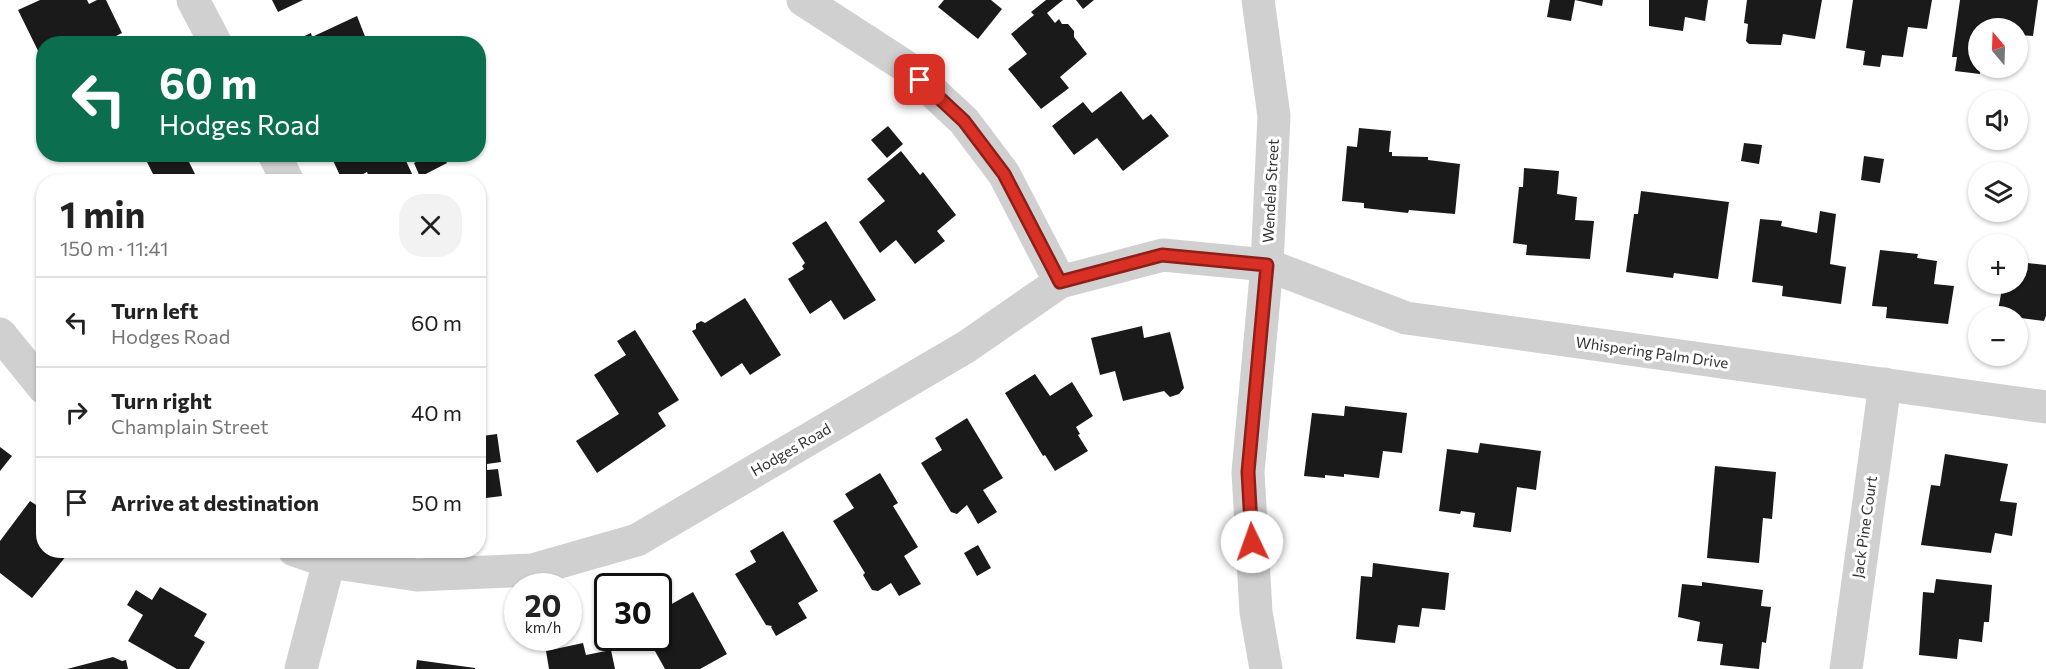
<!DOCTYPE html>
<html lang="en">
<head>
<meta charset="utf-8">
<style>
  body { margin:0; font-family:Commissioner,sans-serif; background:#f2f2f2; color:#222; height:100vh; display:flex; flex-direction:column; font-size:22px; white-space:nowrap }
  * { box-sizing:border-box; margin:0 }
  p { font-size:20px; color:#767676 }
  .icon { flex:none; width:33px; height:33px; fill:none; stroke:currentColor; stroke-width:2; stroke-linecap:round; stroke-linejoin:round }
  .map { position:relative; flex:1; overflow:hidden }
  .panel { position:absolute; left:36px; top:174px; width:450px; height:384px; display:flex; flex-direction:column; background:#fff; border-radius:24px; box-shadow:0 2px 4px #0004 }
  .panel>* { flex:none }
  .guide { position:absolute; left:36px; top:36px; width:450px; height:126px; border-radius:24px; box-shadow:0 2px 4px #0004; background:#0b6e4f; color:#fff; overflow:hidden }
  .needle { width:39px; rotate:341deg }
  .controls { position:absolute; left:1968px; top:18px; display:grid; gap:12px }
  .controls a { display:grid; place-items:center; width:60px; height:60px; border-radius:50%; background:#fff; box-shadow:0 2px 4px #0004; font-size:30px }
  .speed { position:absolute; left:504px; top:573px; display:flex; gap:12px; font-size:30px; font-weight:700; text-align:center }
  .speed>* { display:grid; place-content:center; width:78px; height:78px; border-radius:50%; background:#fff; box-shadow:0 2px 4px #0004; line-height:1 }
  .speed small { font-size:15px; font-weight:400 }
  .speed .limit { border:3px solid #111; border-radius:9px; background:#fff; color:#111 }
  .pin { position:absolute; display:grid; place-items:center; width:51px; height:51px; color:#fff; margin:-26px; border-radius:12px; box-shadow:0 3px 9px #0006 }
  .me { position:absolute; width:66px; margin:-33px; rotate:357deg; stroke-linejoin:round; filter:drop-shadow(0 0 4px #0008) }
  .turn { display:flex; align-items:center; gap:21px; height:126px; padding:0 24px; font-size:27px }
  .turn .icon { width:78px; height:78px; stroke-width:2.5 }
  .turn b { display:block; font-size:42px; line-height:51px }
  .round { display:grid; place-items:center; flex:none; width:63px; height:63px; border-radius:24px; background:#f2f2f2 }
  .head { display:flex; align-items:center; justify-content:space-between; height:102px; padding:0 24px }
  h1 { font-size:36px; font-weight:700; line-height:45px }
  ul { padding:0; list-style:none }
  li { display:flex; align-items:center; gap:18px; height:90px; padding:0 24px; border-top:2px solid #e0e0e0 }
  li div { flex:1 }
  li b { display:block; font-size:22px }
  li em { font-style:normal }
  .map>svg:first-child { display:block }
  .building { fill:#1a1a1a }
  .lines { fill:none; stroke-linecap:round; stroke-linejoin:round }
  .minor { stroke:#d0d0d0; stroke-width:33 }
  .route-casing { stroke:#8d1f18; stroke-width:15 }
  .route { stroke:#d93025; stroke-width:10 }
  .labels { text-anchor:middle; stroke-width:6; stroke-linejoin:round; paint-order:stroke }
  .street-label { font-size:15px; fill:#333; stroke:#fff }
</style>
</head>
<body>
<div class="map">
<svg width="2046" height="669" viewBox="0 0 2046 669">
  <rect width="100%" height="100%" fill="#fff"/>
  <g class="building">
    <polygon points="40,0 87,0 89,4 97,0 106,0 122,33 100,44 44,44 44,63 18,10"/>
    <polygon points="272,0 303,0 278,12"/>
    <polygon points="944,0 991,0 1002,9 978,39 938,7"/>
    <polygon points="1046,0 1063,0 1047,13 1055,23 1059,19 1062,24 1068,24 1074,31 1074,37 1087,54 1060,77 1069,88 1041,109 1008,69 1027,54 1011,34 1034,15 1031,12"/>
    <polygon points="1076,0 1094,0 1083,9"/>
    <polygon points="1550,0 1575,0 1571,21 1547,17"/>
    <polygon points="1575,0 1603,0 1602,6"/>
    <polygon points="1649,0 1708,0 1705,21 1685,17 1683,31 1649,26"/>
    <polygon points="1747,0 1822,0 1815,39 1783,34 1781,45 1749,44 1746,41 1748,24 1744,23"/>
    <polygon points="1853,0 1932,0 1927,29 1908,27 1903,57 1882,55 1880,67 1863,65 1865,51 1846,48"/>
    <polygon points="1960,0 2038,0 2033,36 2018,35 2018,28 1978,28 1980,74 1955,71 1957,57 1952,57"/>
    <polygon points="357,16 368,44 287,44 311,33 312,37"/>
    <polygon points="1121,91 1143,120 1151,114 1169,136 1123,171 1097,138 1074,155 1052,126 1083,102 1092,113"/>
    <polygon points="888,126 903,144 887,158 871,140"/>
    <polygon points="1359,128 1391,131 1389,152 1392,152 1392,156 1428,157 1428,160 1460,164 1455,214 1409,210 1408,213 1364,208 1364,203 1342,201 1347,146 1357,147"/>
    <polygon points="1744,143 1762,145 1759,164 1741,161"/>
    <polygon points="901,151 920,175 923,172 956,215 937,231 945,241 915,264 896,240 880,253 859,222 885,201 867,179"/>
    <polygon points="163,154 185,154 197,178 190,182 138,182 153,174 147,162"/>
    <polygon points="330,154 415,154 406,161 414,178 407,182 371,182 367,172 348,182 343,182"/>
    <polygon points="431,154 442,154 447,163 420,177 414,163"/>
    <polygon points="1864,156 1884,159 1880,183 1861,180"/>
    <polygon points="1524,168 1559,171 1557,194 1577,197 1575,220 1594,221 1590,259 1526,255 1527,245 1513,243 1519,187 1523,187"/>
    <polygon points="1641,191 1729,202 1718,279 1674,273 1673,278 1626,272 1634,214 1638,214"/>
    <polygon points="1820,211 1836,214 1830,264 1846,267 1841,304 1782,296 1783,286 1752,282 1760,219 1782,221 1781,226 1817,233"/>
    <polygon points="826,221 876,300 844,320 831,300 810,314 788,279 804,269 802,266 805,263 792,243"/>
    <polygon points="1880,250 1918,254 1917,258 1937,261 1934,284 1954,286 1948,324 1886,318 1887,307 1872,306"/>
    <polygon points="2018,258 2027,260 2027,263 2046,265 2046,316 2044,321 1997,315 2003,284 2018,284"/>
    <polygon points="745,298 781,355 750,375 742,363 721,377 692,331 696,329 696,324 701,321 705,323"/>
    <polygon points="1142,326 1144,338 1170,332 1184,388 1179,394 1170,397 1164,391 1123,401 1115,371 1100,375 1091,338"/>
    <polygon points="635,330 679,400 658,413 666,426 597,473 576,441 619,414 594,375 626,355 617,341"/>
    <polygon points="1035,374 1050,396 1072,382 1093,416 1076,427 1080,434 1078,435 1088,451 1055,471 1045,455 1043,456 1005,393"/>
    <polygon points="1345,406 1407,413 1402,453 1383,451 1379,478 1344,474 1344,477 1325,475 1325,478 1304,476 1312,413 1344,416"/>
    <polygon points="967,418 1003,478 983,490 997,512 978,524 967,505 957,514 951,512 921,463 942,450 935,438"/>
    <polygon points="478,434 482,434 482,436 497,434 501,462 487,464 487,470 498,469 502,496 478,499"/>
    <polygon points="1480,443 1541,451 1536,490 1517,487 1511,532 1473,527 1475,513 1461,511 1460,514 1439,511 1447,449 1478,453"/>
    <polygon points="0,447 12,456 0,471"/>
    <polygon points="1945,454 2008,464 2000,501 2017,503 2012,536 1995,533 1991,553 1921,545 1931,485 1940,486"/>
    <polygon points="1715,466 1776,472 1772,519 1763,518 1759,563 1707,558"/>
    <polygon points="880,473 898,503 893,506 918,547 904,556 921,584 899,596 891,583 878,591 872,590 863,575 865,573 833,521 854,508 845,494"/>
    <polygon points="30,501 44,510 44,550 71,550 32,598 0,573 0,541"/>
    <polygon points="783,531 818,591 798,603 807,618 776,636 771,627 772,626 766,625 735,574 756,562 750,551"/>
    <polygon points="978,545 991,568 977,576 964,553"/>
    <polygon points="1373,563 1449,573 1445,610 1422,608 1419,627 1398,625 1395,643 1356,639 1361,576 1372,577"/>
    <polygon points="1936,579 1992,585 1989,622 1984,622 1982,642 1959,639 1957,659 1919,655 1923,592 1934,593"/>
    <polygon points="1702,582 1763,590 1761,606 1771,607 1766,643 1762,642 1759,669 1720,665 1723,644 1697,641 1700,622 1678,617 1682,584 1702,586"/>
    <polygon points="160,587 207,614 194,636 205,642 189,669 177,669 128,641 143,615 127,605 136,590 152,600"/>
    <polygon points="693,592 727,654 700,669 665,669 651,644 672,632 661,610"/>
    <polygon points="583,643 586,655 611,650 615,669 549,669 546,651"/>
    <polygon points="113,657 122,661 126,660 128,669 67,669"/>
    <polygon points="417,660 475,668 475,669 416,669"/>
  </g>
  <g class="lines">
    <g class="minor">
      <polyline points="193,0 216,44"/>
      <polyline points="803,0 905,66 964,121 1004,174 1060,282"/>
      <polyline points="1258,0 1274,116 1267,265 1248,472 1256,612 1266,669"/>
      <polyline points="274,154 288,182"/>
      <polyline points="0,334 44,388"/>
      <polyline points="294,550 329,562 417,575 532,570 637,540 966,347 1060,282 1163,255 1267,265 1406,318 2046,407"/>
      <polyline points="301,669 332,550"/>
      <polyline points="1846,669 1885,384"/>
    </g>
  </g>
  <g class="lines">
    <defs>
      <polyline id="route" points="920,80 964,121 1004,174 1060,282 1162,255 1267,265 1248,472 1252,542"/>
    </defs>
    <use href="#route" class="route-casing"/>
    <use href="#route" class="route"/>
  </g>
  <g class="labels">
    <g class="street-label">
      <text transform="translate(1271 191) rotate(-87)" y="5">Wendela Street</text>
      <text transform="translate(1652 353) rotate(8)" y="5">Whispering Palm Drive</text>
      <text transform="translate(791 450) rotate(-30)" y="5">Hodges Road</text>
      <text transform="translate(1865 527) rotate(-82)" y="5">Jack Pine Court</text>
    </g>
  </g>
</svg>
<div class="controls">
<a><svg class="needle" viewBox="-14 -14 28 28"><path d="M0-13l5 13h-10z" fill="#e53935"/><path d="M0 13l5-13h-10z" fill="#767676"/></svg></a>
<a><svg class="icon" aria-label="sound" viewBox="0 0 24 24"><path d="M4 9h4l5-4v14l-5-4H4zM17 9q2 3 0 6"/></svg></a>
<a><svg class="icon" aria-label="layers" viewBox="0 0 24 24"><path d="M12 4l9 5-9 5-9-5zM3 14l9 5 9-5"/></svg></a>
<a>+</a>
<a>−</a>
</div>
<div class="speed"><div>20<small>km/h</small></div><div class="limit">30</div></div>
<div class="pin" style="left:920px;top:80px;background:#d93025"><svg class="icon" aria-label="arrive" viewBox="0 0 24 24"><path d="M6 21V4h12l-3 4 3 4H6"/></svg></div>
<svg class="me" style="left:1252px;top:542px" viewBox="-20 -20 40 40"><circle r="19" fill="#fff"/><path d="M0-13L10 11 0 6-10 11z" fill="#d93025"/></svg>
<div class="guide">
<div class="turn"><svg class="icon" aria-label="left" viewBox="0 0 24 24"><path d="M17 20v-9H6M10 6l-5 5 5 5"/></svg><div><b>60 m</b>Hodges Road</div></div>
</div>
<section class="panel">
<div class="head"><div><h1>1 min</h1><p>150 m · 11:41</p></div><a class="round"><svg class="icon" aria-label="close" viewBox="0 0 24 24"><path d="M6 6l12 12M18 6L6 18"/></svg></a></div>
<ul>
<li><svg class="icon" aria-label="left" viewBox="0 0 24 24"><path d="M17 20v-9H6M10 6l-5 5 5 5"/></svg><div><b>Turn left</b><p>Hodges Road</p></div><em>60 m</em></li>
<li><svg class="icon" aria-label="right" viewBox="0 0 24 24"><path d="M7 20v-9h11M14 6l5 5-5 5"/></svg><div><b>Turn right</b><p>Champlain Street</p></div><em>40 m</em></li>
<li><svg class="icon" aria-label="arrive" viewBox="0 0 24 24"><path d="M6 21V4h12l-3 4 3 4H6"/></svg><div><b>Arrive at destination</b></div><em>50 m</em></li>
</ul>
</section>
</div>
</body>
</html>
